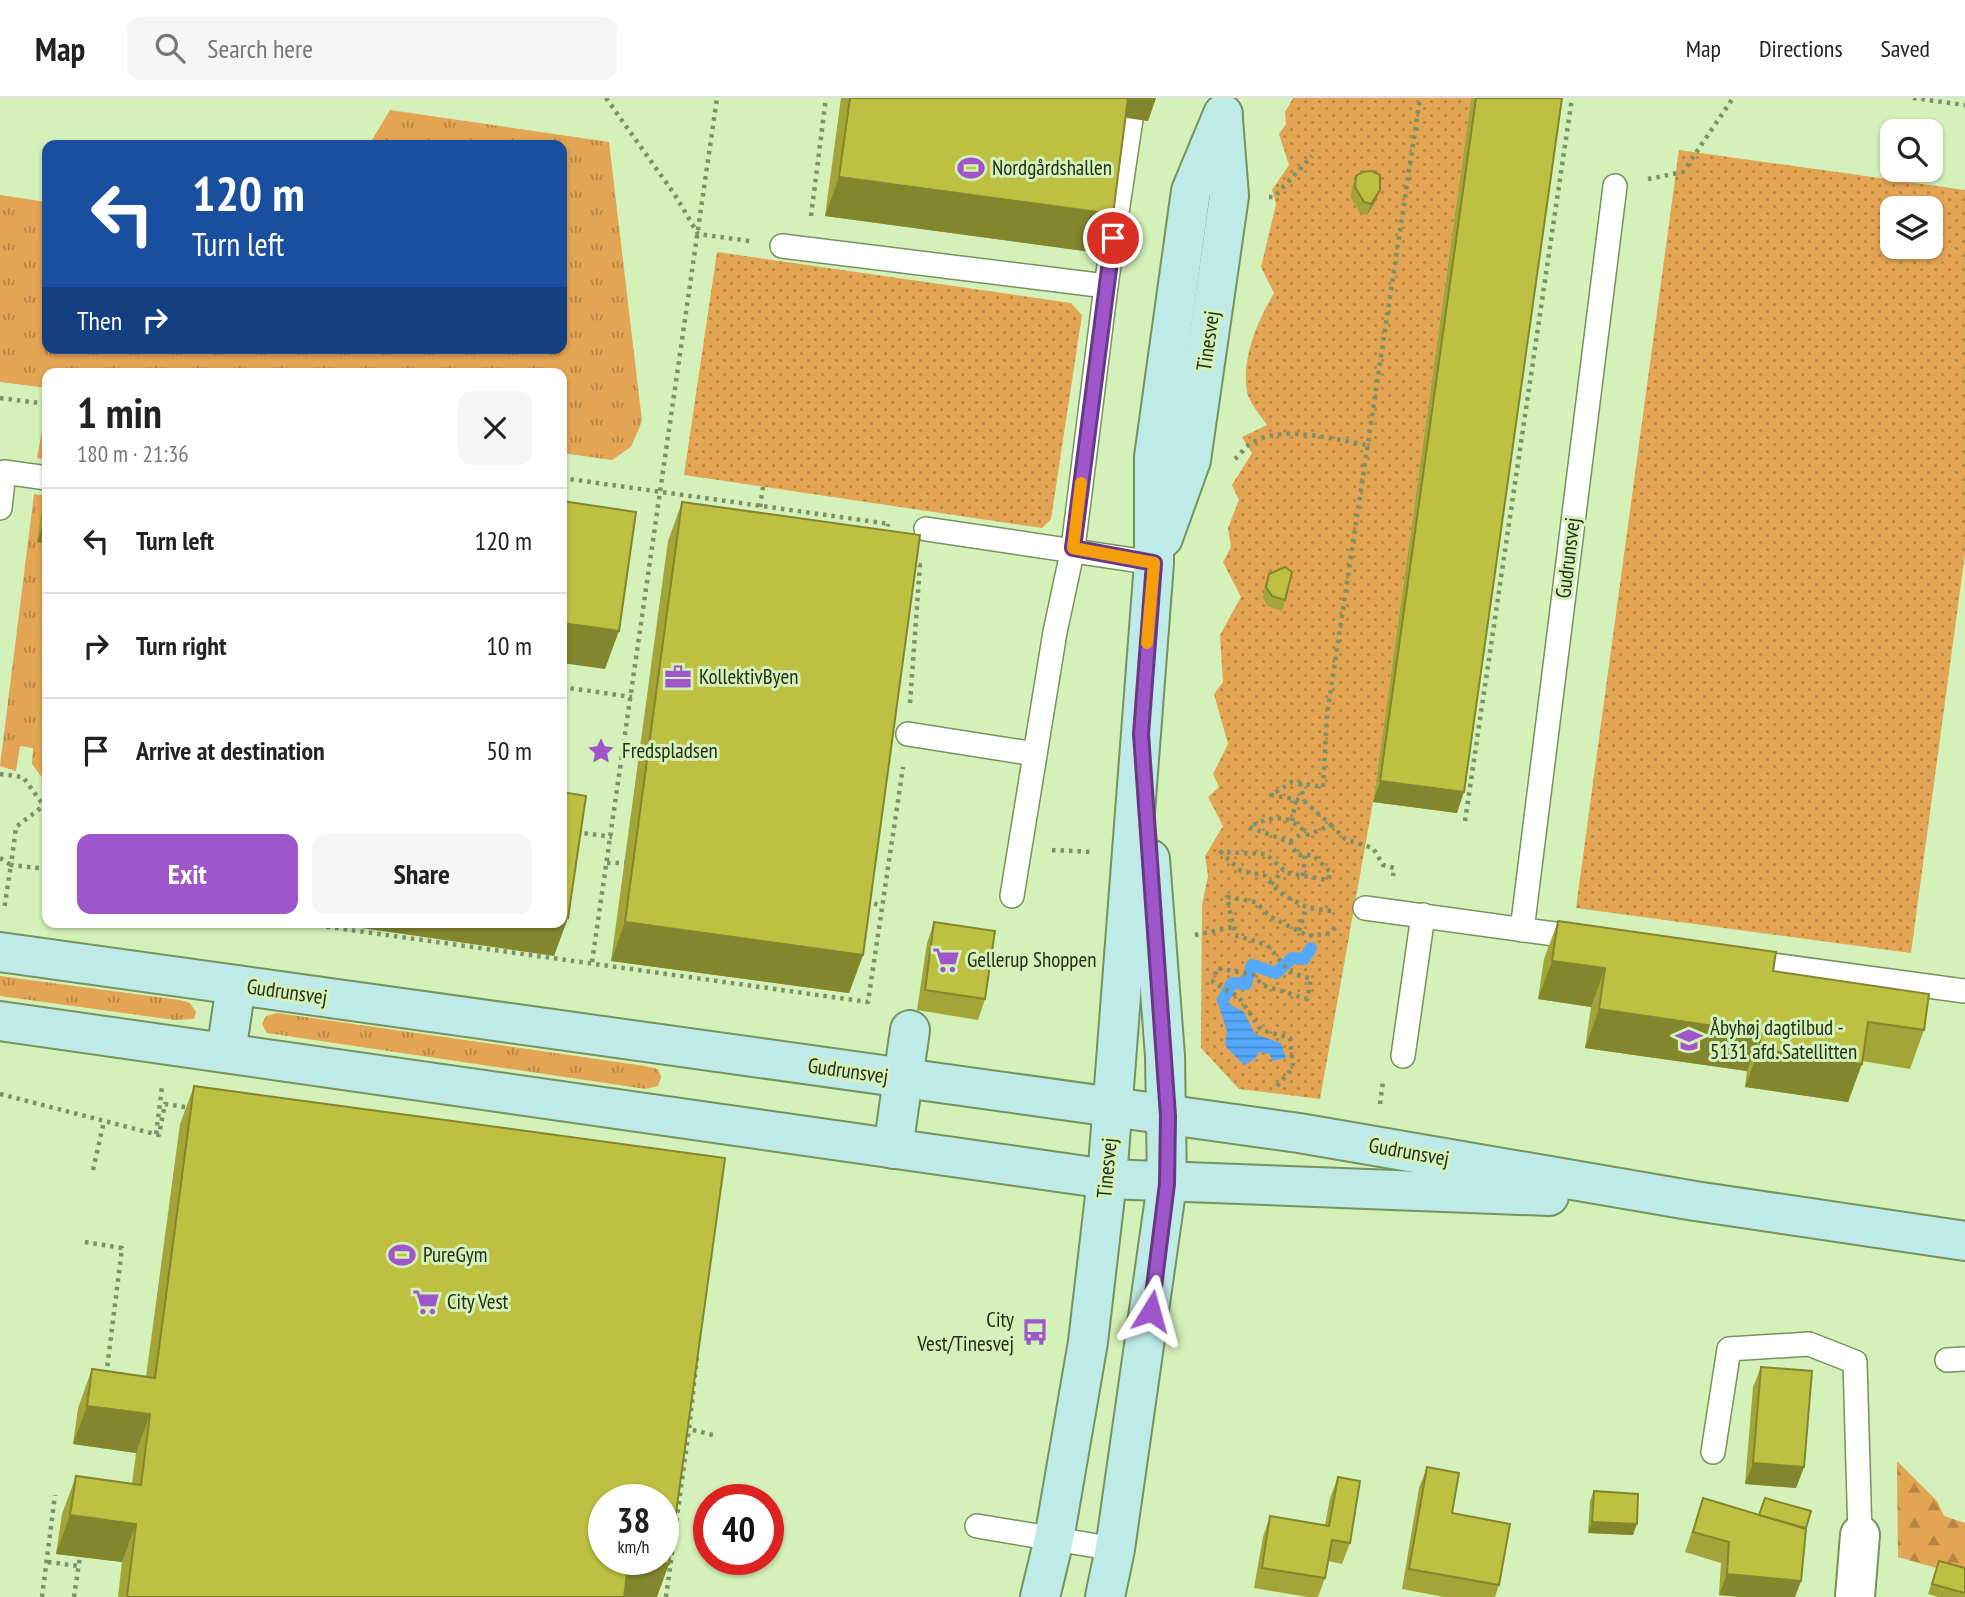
<!DOCTYPE html>
<html lang="en">
<head>
<meta charset="utf-8">
<style>
  body { margin:0; font-family:"PT Sans Narrow",sans-serif; background:#f6f6f6; color:#222; height:100vh; display:flex; flex-direction:column; font-size:26px; white-space:nowrap }
  * { box-sizing:border-box; margin:0 }
  p { font-size:23px; color:#767676 }
  .icon { flex:none; width:38px; height:38px; fill:none; stroke:currentColor; stroke-width:2; stroke-linecap:round; stroke-linejoin:round }
  .map { position:relative; flex:1; overflow:hidden }
  .drawer { position:absolute; left:42px; top:270px; width:525px; height:560px; display:flex; flex-direction:column; background:#fff; border-radius:14px; box-shadow:0 2px 5px #0004 }
  .drawer>* { flex:none }
  .hud { position:absolute; left:42px; top:42px; width:525px; height:214px; border-radius:14px; box-shadow:0 2px 5px #0004; background:#1a4fa0; color:#fff; overflow:hidden }
  .tools { position:absolute; left:1880px; top:21px; display:grid; gap:14px }
  .tools a { display:grid; place-items:center; width:63px; height:63px; border-radius:14px; background:#fff; box-shadow:0 2px 5px #0004; font-size:35px }
  .speed { position:absolute; left:588px; top:1386px; display:flex; gap:14px; font-size:35px; font-weight:700; text-align:center }
  .speed>* { display:grid; place-content:center; width:91px; height:91px; border-radius:50%; background:#fff; box-shadow:0 2px 5px #0004; line-height:1 }
  .speed small { font-size:18px; font-weight:400 }
  .speed .limit { border:10px solid #d22; background:#fff; color:#111 }
  .pin { position:absolute; display:grid; place-items:center; width:60px; height:60px; color:#fff; margin:-30px; border:4px solid #fff; border-radius:50%; box-shadow:0 2px 7px #0007 }
  .me { position:absolute; width:77px; margin:-38px; rotate:8deg; stroke-linejoin:round; filter:drop-shadow(0 0 5px #0008) }
  .turn { display:flex; align-items:center; gap:24px; height:147px; padding:0 35px; font-size:32px }
  .turn .icon { width:91px; height:91px; stroke-width:2.5 }
  .turn b { display:block; font-size:49px; line-height:60px }
  .then { display:flex; align-items:center; height:66px; padding:0 35px; background:#0003; gap:14px; font-size:26px }
  .round { display:grid; place-items:center; flex:none; width:74px; height:74px; border-radius:14px; background:#f6f6f6 }
  .overview { display:flex; align-items:center; justify-content:space-between; height:119px; padding:0 35px }
  h1 { font-size:42px; font-weight:600; line-height:52px }
  .cta { display:flex; gap:14px; margin-top:auto; padding:14px 35px }
  .cta a { flex:1; height:80px; border-radius:14px; background:#9e56ca; color:#fff; font-size:28px; font-weight:600; line-height:80px; text-align:center }
  .cta a+a { background:#f6f6f6; color:#222 }
  ul { padding:0; list-style:none }
  li { display:flex; align-items:center; gap:21px; height:105px; padding:0 35px; border-top:2px solid #e0e0e0 }
  li div { flex:1 }
  li b { display:block; font-size:26px }
  li em { font-style:normal }
  header { display:flex; align-items:center; gap:42px; box-sizing:border-box; height:98px; padding:0 35px; background:#fff; border-bottom:2px solid #e0e0e0 }
  header strong { font-size:33px }
  nav { display:flex; gap:38px; margin-inline-start:auto; font-size:24px }
  .search { width:490px; height:63px; background:#f6f6f6; display:flex; align-items:center; gap:18px; box-sizing:border-box; padding:0 24px; border-radius:14px; color:#767676; font-size:26px }
  .map>svg:first-child { display:block }
  .grass { fill:url(#grass-tufts) }
  .forest { fill:url(#forest-firs) }
  .park { fill:url(#park-dots); fill-rule:evenodd }
  .water { fill:url(#water-rules) }
  .lines { fill:none; stroke-linecap:round; stroke-linejoin:round }
  .stream { stroke:#55a8fc; stroke-width:12 }
  .lane-casing { stroke:#76925d; stroke-width:26 }
  .street-casing { stroke:#76925d; stroke-width:42 }
  .secondary-casing { stroke:#76925d; stroke-width:42 }
  .path { stroke:#7c9169; stroke-width:4.5; stroke-dasharray:3.5 5; stroke-linecap:butt }
  .lane { stroke:#fff; stroke-width:23 }
  .street { stroke:#fff; stroke-width:38 }
  .secondary { stroke:#beeae8; stroke-width:38 }
  .wall { fill:#a3a538 }
  .shaded-wall { fill:#84862e }
  .building { fill:#bdc041; stroke:#84862e; stroke-width:2 }
  .route-casing { stroke:#673883; stroke-width:18 }
  .route { stroke:#9e56ca; stroke-width:12 }
  .slow { stroke:#f59e0b; stroke-width:12 }
  .labels { text-anchor:middle; stroke-width:6; stroke-linejoin:round; paint-order:stroke }
  .poi-label { font-size:21px; fill:#222e18; stroke:#d3f1b8; text-anchor:start }
  .street-label { font-size:21px; fill:#222e18; stroke:#d3f1b8 }
</style>
</head>
<body>
<header>
<strong>Map</strong>
<div class="search"><svg class="icon" aria-label="search" viewBox="0 0 24 24"><circle cx="10" cy="10" r="6"/><path d="M15 15l6 6"/></svg>Search here</div>
<nav><a>Map</a><a>Directions</a><a>Saved</a></nav>
</header>
<div class="map">
<svg width="1965" height="1499" viewBox="0 0 1965 1499">
  <defs>
    <pattern id="grass-tufts" width="24" height="20" patternUnits="userSpaceOnUse" patternTransform="scale(1.75)"><rect width="24" height="20" fill="#e3a453"/><path d="M3 7l-1-3M5 7V3M7 7l1-3M15 17l-1-3M17 17v-4M19 17l1-3" fill="none" stroke="#b88644"/></pattern>
    <pattern id="forest-firs" width="22" height="20" patternUnits="userSpaceOnUse" patternTransform="scale(1.75)"><rect width="22" height="20" fill="#e3a453"/><path d="M5 1l3.5 6h-7zM16 11l3.5 6h-7z" fill="#b88644"/></pattern>
    <pattern id="park-dots" width="8" height="8" patternUnits="userSpaceOnUse" patternTransform="scale(1.75)"><rect width="8" height="8" fill="#e3a453"/><path d="M2 2h.1M6 6h.1" fill="none" stroke="#b88644" stroke-width="1.8" stroke-linecap="round"/></pattern>
    <pattern id="water-rules" width="6" height="5" patternUnits="userSpaceOnUse" patternTransform="scale(1.75)"><rect width="6" height="5" fill="#55a8fc"/><path d="M0 2.5h6" fill="none" stroke="#4689cb"/></pattern>
  </defs>
  <rect width="100%" height="100%" fill="#d3f1b8"/>
  <g class="grass">
    <polygon points="390,12 609,44 642,323 631,349 612,362 562,355 562,275 47,275 47,290 0,284 0,97 47,104 47,250 562,250 562,47 369,47"/>
    <polygon points="43,327 47,327 47,362 37,360"/>
    <polygon points="34,396 47,398 47,686 32,666 33,650 20,648 16,673 0,668"/>
    <polygon points="0,878 180,902 190,905 196,914 194,921 175,922 0,898"/>
    <polygon points="277,915 645,968 658,971 661,979 658,988 646,991 267,935 262,926 266,918"/>
  </g>
  <polygon class="forest" points="1897,1363 1937,1403 1944,1418 1965,1425 1965,1478 1898,1459"/>
  <g class="park">
    <path d="M1293,0H1471L1373,704L1320,1001L1239,991L1201,950L1202,807L1208,778L1205,758L1223,728L1208,699L1219,689L1213,676L1228,646L1214,596L1223,584L1220,537L1241,499L1223,464L1231,449L1228,430L1239,402L1232,387L1252,355L1242,339L1267,327C1261,318 1249,304 1247,294C1241,260 1258,223 1274,195L1261,169L1276,106L1272,92L1289,67L1279,36L1286,26L1285,14Z"/>
    <path d="M1679,52L1965,92V456L1911,855L1576,810ZM1892,110H1930V149H1892Z"/>
    <polygon points="717,154 1071,205 1082,217 1051,421 1042,430 684,377"/>
  </g>
  <polygon class="water" points="1216,899 1244,914 1255,936 1281,945 1286,960 1272,963 1270,956 1259,954 1255,961 1244,967 1225,948 1227,933"/>
  <g class="lines">
    <polyline class="stream" points="1223,902 1232,885 1246,886 1252,867 1276,875 1292,860 1304,861 1311,850"/>
    <defs>
      <g id="lane">
        <polyline points="782,148 1106,188"/>
        <polyline points="0,410 4,374 47,380"/>
        <polyline points="926,431 1154,465"/>
        <polyline points="908,636 1035,656"/>
        <polyline points="1012,798 1055,534 1073,450 1106,188 1131,21"/>
        <polyline points="1365,810 1584,840"/>
        <polyline points="1522,832 1615,88"/>
        <polyline points="1743,863 1965,893"/>
        <polyline points="1403,958 1423,817"/>
        <polyline points="1947,1262 1965,1261"/>
        <polyline points="1713,1354 1729,1251 1809,1246 1855,1264 1860,1437"/>
        <polyline points="977,1428 1115,1451"/>
      </g>
      <polyline id="street" points="1855,1499 1860,1437"/>
      <g id="secondary">
        <polyline points="1163,440 1191,362 1229,98 1223,21"/>
        <polyline points="0,854 1299,1035 1695,1103 1965,1143"/>
        <polyline points="0,923 1107,1081 1549,1098"/>
        <polyline points="226,955 236,887"/>
        <polyline points="893,1051 910,932"/>
        <polyline points="1040,1499 1054,1441 1088,1244 1107,1081 1154,465 1154,359 1191,93 1223,16"/>
        <polyline points="1105,1499 1115,1451 1167,1086 1165,958 1150,761"/>
      </g>
    </defs>
    <use href="#lane" class="lane-casing"/>
    <use href="#street" class="street-casing"/>
    <use href="#secondary" class="secondary-casing"/>
    <g class="path">
      <polyline points="606,0 675,97 698,136 750,143"/>
      <polyline points="1913,0 1965,7"/>
      <polyline points="1648,81 1683,74 1733,0"/>
      <polyline points="1269,99 1274,99 1312,58"/>
      <polyline points="811,118 826,0"/>
      <polyline points="0,300 47,306"/>
      <path d="M1235,361C1240,357 1244,350 1250,346C1282,325 1333,342 1368,347"/>
      <polyline points="562,380 890,426"/>
      <polyline points="760,409 763,389"/>
      <polyline points="887,437 888,426"/>
      <polyline points="562,589 632,599"/>
      <polyline points="910,605 920,467 916,467"/>
      <polyline points="0,676 23,679 44,708"/>
      <polyline points="1300,685 1304,703"/>
      <polyline points="47,705 16,729 11,767 47,771"/>
      <polyline points="1292,723 1296,702"/>
      <polyline points="1465,723 1572,0"/>
      <polyline points="1331,727 1345,741 1373,750 1383,767 1394,770 1393,779"/>
      <polyline points="576,734 612,739"/>
      <polyline points="1290,744 1305,733"/>
      <polyline points="1052,752 1092,754"/>
      <polyline points="0,760 11,767 4,812"/>
      <polyline points="607,765 625,765"/>
      <polyline points="1303,778 1305,757"/>
      <polyline points="1271,786 1283,772"/>
      <polyline points="866,803 882,808"/>
      <path d="M1331,813L1308,810L1280,795L1264,777L1241,773L1221,754L1266,756L1287,775L1328,782L1331,775L1313,757H1297L1290,744L1249,729C1274,717 1288,715 1308,737L1331,727L1304,703L1271,697L1292,684L1323,689L1327,617L1420,0"/>
      <polyline points="293,824 868,904 903,669"/>
      <polyline points="1299,833 1306,809"/>
      <polyline points="1195,837 1233,829"/>
      <polyline points="592,864 717,0"/>
      <polyline points="1277,988 1293,970 1290,940 1261,932 1239,899 1213,884 1217,870 1254,877 1262,887 1307,901 1311,881 1290,874 1267,847 1235,837 1227,799 1256,804 1269,818 1308,838 1331,835 1336,828"/>
      <polyline points="0,996 159,1037 165,1006 191,1010"/>
      <polyline points="1380,1006 1383,983"/>
      <polyline points="156,1036 162,989"/>
      <polyline points="93,1072 104,1023"/>
      <polyline points="85,1144 122,1150 106,1279"/>
      <polyline points="697,1259 689,1331 717,1338"/>
      <polyline points="48,1464 79,1468"/>
      <polyline points="42,1499 55,1397"/>
      <polyline points="74,1499 80,1459"/>
      <polyline points="666,1499 689,1331"/>
    </g>
    <use href="#lane" class="lane"/>
    <use href="#street" class="street"/>
    <use href="#secondary" class="secondary"/>
  </g>
  <g class="wall">
    <polygon points="841,0 1156,0 1148,23 1126,20 1113,116 1099,155 825,118"/>
    <polygon points="1471,0 1562,0 1457,715 1373,704"/>
    <polygon points="1356,78 1376,102 1367,117 1360,115 1351,100 1352,89"/>
    <polygon points="47,399 47,446 37,444 41,416"/>
    <polygon points="682,404 863,857 849,895 611,863 668,443"/>
    <polygon points="1269,476 1285,502 1282,513 1268,508 1263,500 1265,486"/>
    <polygon points="1558,823 1773,873 1924,932 1910,971 1862,963 1848,1004 1745,989 1747,973 1585,950 1591,909 1538,901 1544,861"/>
    <polygon points="934,824 985,901 978,922 917,912 927,845"/>
    <polygon points="194,988 657,1499 118,1499 122,1464 56,1456 62,1416 76,1378 132,1386 136,1355 73,1346 78,1310 92,1271 146,1279 180,1026"/>
    <polygon points="1761,1269 1804,1369 1796,1390 1745,1386 1753,1289"/>
    <polygon points="1427,1369 1452,1415 1499,1487 1495,1499 1444,1499 1402,1491 1419,1390"/>
    <polygon points="1338,1379 1350,1445 1342,1466 1328,1463 1325,1480 1318,1499 1308,1499 1254,1490 1263,1439 1270,1418 1325,1427 1330,1400"/>
    <polygon points="1594,1393 1633,1437 1588,1435 1590,1403"/>
    <polygon points="1703,1400 1759,1417 1765,1400 1806,1430 1801,1483 1795,1499 1741,1499 1719,1497 1721,1465 1685,1454"/>
    <polygon points="1939,1463 1965,1470 1965,1499 1938,1499 1928,1496"/>
  </g>
  <g class="shaded-wall">
    <polygon points="1124,0 1156,0 1148,23 1117,18"/>
    <polygon points="839,79 1113,116 1099,155 825,118"/>
    <polygon points="1380,92 1376,102 1367,117 1371,106"/>
    <polygon points="47,415 47,446 37,444"/>
    <polygon points="562,525 619,533 605,571 562,565"/>
    <polygon points="1380,683 1464,694 1457,715 1373,704"/>
    <polygon points="562,819 568,820 554,858 320,824 562,824"/>
    <polygon points="625,824 863,857 849,895 611,863"/>
    <polygon points="1552,863 1605,870 1591,909 1538,901"/>
    <polygon points="1599,911 1761,935 1747,973 1585,950"/>
    <polygon points="1759,951 1862,966 1848,1004 1745,989"/>
    <polygon points="87,1308 150,1316 136,1355 73,1346"/>
    <polygon points="1753,1365 1804,1369 1796,1390 1745,1386"/>
    <polygon points="70,1417 136,1426 122,1464 56,1456"/>
    <polygon points="1592,1424 1637,1426 1633,1437 1588,1435"/>
    <polygon points="628,1461 669,1466 657,1499 615,1499"/>
    <polygon points="1727,1476 1801,1483 1795,1499 1741,1499 1719,1497"/>
  </g>
  <g class="building">
    <polygon points="850,0 1128,0 1113,116 839,79"/>
    <polygon points="1476,0 1562,0 1464,694 1380,683"/>
    <polygon points="1372,73 1380,77 1380,92 1371,106 1364,104 1355,89 1356,78 1363,74"/>
    <polygon points="562,403 636,414 619,533 562,525"/>
    <polygon points="682,404 920,437 863,857 625,824"/>
    <polygon points="1285,469 1292,474 1285,502 1272,498 1266,489 1269,476"/>
    <polygon points="562,694 586,698 568,820 562,819"/>
    <polygon points="1558,823 1776,854 1773,873 1929,896 1924,932 1868,924 1862,966 1759,951 1761,935 1599,911 1605,870 1552,863"/>
    <polygon points="934,824 995,833 985,901 925,892"/>
    <polygon points="194,988 725,1060 669,1466 636,1461 663,1461 663,1402 604,1402 604,1461 629,1461 624,1499 127,1499 136,1426 70,1417 76,1378 141,1387 150,1316 87,1308 92,1271 155,1280"/>
    <polygon points="1761,1269 1812,1273 1804,1369 1753,1365"/>
    <polygon points="1427,1369 1459,1375 1452,1415 1510,1426 1499,1487 1409,1471"/>
    <polygon points="1338,1379 1360,1383 1350,1445 1332,1442 1325,1480 1262,1470 1270,1418 1329,1428"/>
    <polygon points="1594,1393 1638,1396 1637,1426 1592,1424"/>
    <polygon points="1703,1400 1806,1431 1801,1483 1727,1476 1729,1444 1693,1434"/>
    <polygon points="1765,1400 1811,1413 1806,1430 1759,1417"/>
    <polygon points="1939,1463 1965,1470 1965,1495 1932,1486"/>
  </g>
  <g class="lines">
    <defs>
      <polyline id="route" points="1113,140 1073,450 1154,465 1141,636 1168,1018 1167,1086 1151,1213"/>
    </defs>
    <use href="#route" class="route-casing"/>
    <use href="#route" class="route"/>
    <polyline class="slow" points="1081,385 1073,450 1154,465 1147,545"/>
  </g>
  <defs>
    <symbol id="stadium-bare" viewBox="-9 -9 18 18"><path d="M0-5a6.5 5 0 1 0 0 10a6.5 5 0 1 0 0-10ZM-3.5-1.8h7v3.6h-7Z" fill="#9e56ca" stroke="#d3f1b8" stroke-width="2.5" paint-order="stroke"/></symbol>
    <symbol id="office-bare" viewBox="-9 -9 18 18"><path d="M-6-3h4V-5.5h4V-3h4V5H-6ZM-1-4.5V-3h2v-1.5ZM-6 0V1H6V0Z" fill="#9e56ca" stroke="#d3f1b8" stroke-width="2.5" paint-order="stroke"/></symbol>
    <symbol id="sight-bare" viewBox="-9 -9 18 18"><path d="M0-6L1.8-2.2L6-1.7L2.9 1.2L3.7 5.4L0 3.3L-3.7 5.4L-2.9 1.2L-6-1.7L-1.8-2.2Z" fill="#9e56ca" stroke="#d3f1b8" stroke-width="2.5" paint-order="stroke"/></symbol>
    <symbol id="supermarket-bare" viewBox="-9 -9 18 18"><path d="M-6-5.5h2.5l.6 2H6L4.5 2H-2.5L-4.4-4H-6ZM-1.5 3.2a1.3 1.3 0 1 0 .1 0ZM3 3.2a1.3 1.3 0 1 0 .1 0Z" fill="#9e56ca" stroke="#d3f1b8" stroke-width="2.5" paint-order="stroke"/></symbol>
    <symbol id="school-bare" viewBox="-9 -9 18 18"><path d="M0-5L7-2L0 1L-7-2ZM-4 1L0 2.5L4 1V4Q0 6-4 4Z" fill="#9e56ca" stroke="#d3f1b8" stroke-width="2.5" paint-order="stroke"/></symbol>
    <symbol id="bus-bare" viewBox="-9 -9 18 18"><path d="M-5-6H5V4H4V6H2V4H-2V6H-4V4H-5ZM-3.5-4V0h7V-4ZM-3.5 1.2v1.5H-2V1.2ZM2 1.2v1.5H3.5V1.2Z" fill="#9e56ca" stroke="#d3f1b8" stroke-width="2.5" paint-order="stroke"/></symbol>
  </defs>
  <g fill-rule="evenodd">
    <use href="#stadium-bare" x="952" y="51" width="38" height="38"/>
    <use href="#office-bare" x="659" y="560" width="38" height="38"/>
    <use href="#sight-bare" x="582" y="634" width="38" height="38"/>
    <use href="#supermarket-bare" x="927" y="843" width="38" height="38"/>
    <use href="#school-bare" x="1670" y="923" width="38" height="38"/>
    <use href="#stadium-bare" x="383" y="1138" width="38" height="38"/>
    <use href="#supermarket-bare" x="407" y="1185" width="38" height="38"/>
    <use href="#bus-bare" x="1016" y="1215" width="38" height="38"/>
  </g>
  <g class="labels">
    <g class="poi-label">
      <text x="992" y="77">Nordgårdshallen</text>
      <text x="699" y="586">KollektivByen</text>
      <text x="622" y="660">Fredspladsen</text>
      <text x="967" y="869">Gellerup Shoppen</text>
      <text x="1710" y="937">Åbyhøj dagtilbud -<tspan x="1710" dy="24">5131 afd. Satellitten</tspan></text>
      <text x="423" y="1164">PureGym</text>
      <text x="447" y="1211">City Vest</text>
      <text x="1014" y="1229" text-anchor="end">City<tspan x="1014" dy="24">Vest/Tinesvej</tspan></text>
    </g>
    <g class="street-label">
      <text transform="translate(1208 243) rotate(-82)" y="7">Tinesvej</text>
      <text transform="translate(1568 460) rotate(-83)" y="7">Gudrunsvej</text>
      <text transform="translate(287 894) rotate(8)" y="7">Gudrunsvej</text>
      <text transform="translate(848 973) rotate(8)" y="7">Gudrunsvej</text>
      <text transform="translate(1409 1054) rotate(10)" y="7">Gudrunsvej</text>
      <text transform="translate(1107 1070) rotate(-85)" y="7">Tinesvej</text>
    </g>
  </g>
</svg>
<div class="tools">
<a><svg class="icon" aria-label="search" viewBox="0 0 24 24"><circle cx="10" cy="10" r="6"/><path d="M15 15l6 6"/></svg></a>
<a><svg class="icon" aria-label="layers" viewBox="0 0 24 24"><path d="M12 4l9 5-9 5-9-5zM3 14l9 5 9-5"/></svg></a>
</div>
<div class="speed"><div>38<small>km/h</small></div><div class="limit">40</div></div>
<div class="pin" style="left:1113px;top:140px;background:#d93025"><svg class="icon" aria-label="arrive" viewBox="0 0 24 24"><path d="M6 21V4h12l-3 4 3 4H6"/></svg></div>
<svg class="me" style="left:1151px;top:1213px" viewBox="-20 -20 40 40"><path d="M0-17L14 15 0 8-14 15z" fill="#9e56ca" stroke="#fff" stroke-width="4"/></svg>
<div class="hud">
<div class="turn"><svg class="icon" aria-label="left" viewBox="0 0 24 24"><path d="M17 20v-9H6M10 6l-5 5 5 5"/></svg><div><b>120 m</b>Turn left</div></div>
<div class="then">Then<svg class="icon" aria-label="right" viewBox="0 0 24 24"><path d="M7 20v-9h11M14 6l5 5-5 5"/></svg></div>
</div>
<section class="drawer">
<div class="overview"><div><h1>1 min</h1><p>180 m · 21:36</p></div><a class="round"><svg class="icon" aria-label="close" viewBox="0 0 24 24"><path d="M6 6l12 12M18 6L6 18"/></svg></a></div>
<ul>
<li><svg class="icon" aria-label="left" viewBox="0 0 24 24"><path d="M17 20v-9H6M10 6l-5 5 5 5"/></svg><div><b>Turn left</b></div><em>120 m</em></li>
<li><svg class="icon" aria-label="right" viewBox="0 0 24 24"><path d="M7 20v-9h11M14 6l5 5-5 5"/></svg><div><b>Turn right</b></div><em>10 m</em></li>
<li><svg class="icon" aria-label="arrive" viewBox="0 0 24 24"><path d="M6 21V4h12l-3 4 3 4H6"/></svg><div><b>Arrive at destination</b></div><em>50 m</em></li>
</ul>
<div class="cta"><a>Exit</a><a>Share</a></div>
</section>
</div>
</body>
</html>
